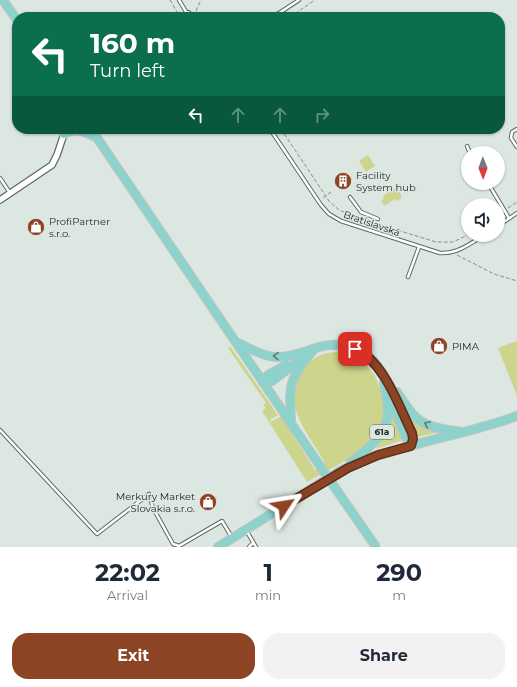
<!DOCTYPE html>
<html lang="en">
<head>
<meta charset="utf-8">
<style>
  body { margin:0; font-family:Montserrat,sans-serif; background:#f2f2f3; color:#1f2937; height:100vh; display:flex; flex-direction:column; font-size:15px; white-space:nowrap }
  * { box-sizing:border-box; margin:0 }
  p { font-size:13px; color:#747a83 }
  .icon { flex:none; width:22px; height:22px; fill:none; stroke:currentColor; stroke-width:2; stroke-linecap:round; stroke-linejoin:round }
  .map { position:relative; height:547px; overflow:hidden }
  .drawer { display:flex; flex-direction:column; background:#fff; flex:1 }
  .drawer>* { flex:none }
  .guide { position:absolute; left:12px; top:12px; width:493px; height:122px; border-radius:16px; box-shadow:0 1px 3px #0004; background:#0b6e4f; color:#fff; overflow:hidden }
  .needle { width:26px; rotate:179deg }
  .fabs { position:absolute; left:461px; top:146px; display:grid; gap:8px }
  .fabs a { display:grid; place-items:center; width:44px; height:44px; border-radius:50%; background:#fff; box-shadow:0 1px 3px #0004; font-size:20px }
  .pin { position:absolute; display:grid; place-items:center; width:34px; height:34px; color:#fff; margin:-17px; border-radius:8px; box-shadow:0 2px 6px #0006 }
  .me { position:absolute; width:44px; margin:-22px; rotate:57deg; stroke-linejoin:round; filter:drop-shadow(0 0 3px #0008) }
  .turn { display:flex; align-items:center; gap:14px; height:84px; padding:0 12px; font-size:18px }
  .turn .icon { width:52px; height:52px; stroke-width:2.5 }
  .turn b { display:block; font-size:28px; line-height:34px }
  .lanes { display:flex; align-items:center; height:38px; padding:0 12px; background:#0003; justify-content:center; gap:20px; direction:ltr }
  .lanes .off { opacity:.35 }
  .eta { display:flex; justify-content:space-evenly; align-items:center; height:68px; text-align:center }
  .eta b { font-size:24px; font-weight:700; line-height:28px }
  .cta { display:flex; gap:8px; margin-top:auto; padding:8px 12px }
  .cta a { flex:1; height:46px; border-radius:16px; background:#8d4425; color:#fff; font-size:16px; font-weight:700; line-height:46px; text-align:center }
  .cta a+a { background:#f2f2f3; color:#1f2937 }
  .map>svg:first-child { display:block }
  .green { fill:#cdd48c }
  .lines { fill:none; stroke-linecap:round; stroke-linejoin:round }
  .service-casing { stroke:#606863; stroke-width:4.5 }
  .minor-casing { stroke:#606863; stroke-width:8 }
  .primary-casing { stroke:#c2c3c3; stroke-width:10 }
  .path { stroke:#888f8b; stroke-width:1; stroke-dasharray:4 2; stroke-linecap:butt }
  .service { stroke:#fff; stroke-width:2.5 }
  .minor { stroke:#fff; stroke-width:5.5 }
  .primary { stroke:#8dd3cb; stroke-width:8 }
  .primary-bridge-casing { stroke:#c2c3c3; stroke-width:10; stroke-linecap:butt }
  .primary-bridge { stroke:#8dd3cb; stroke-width:8 }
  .oneway { stroke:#5a7e7a }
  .route-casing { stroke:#5c2c18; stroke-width:10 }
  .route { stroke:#8d4425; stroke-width:7 }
  .labels { text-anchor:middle; stroke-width:3; stroke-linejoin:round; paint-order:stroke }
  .shield { fill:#dde7e1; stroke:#5d6360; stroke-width:1 }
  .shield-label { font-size:9px; font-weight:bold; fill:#262a28 }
  .poi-label { font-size:10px; fill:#262a28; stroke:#dde7e1; text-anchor:start }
  .street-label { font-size:10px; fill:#262a28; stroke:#dde7e1 }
</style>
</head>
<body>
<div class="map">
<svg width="517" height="547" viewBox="0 0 517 547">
  <rect width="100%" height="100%" fill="#dde7e1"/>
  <g class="green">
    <polygon points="368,155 375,166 366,172 359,161"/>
    <polygon points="397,187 401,195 401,199 398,201 395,199 386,205 384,205 381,201 384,198 383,196"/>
    <polygon points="517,341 517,396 498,348"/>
    <path d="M230,346L278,415L270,420L271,422L281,416L315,470L325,463C315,445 296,421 294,401C290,357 343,334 370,369C376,376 379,385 382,394C386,408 386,422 377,435C362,454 328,470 307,482L262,411L266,408L263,405L266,403L228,348Z"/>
    <polygon points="405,411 438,432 418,437"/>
    <path d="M392,412L403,440L376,449C383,437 392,428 392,412Z"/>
  </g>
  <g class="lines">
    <defs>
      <g id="service">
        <polyline points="179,0 188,15"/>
        <polyline points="273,17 299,0"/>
        <path d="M270,129L321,205L329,214L341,221L440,253C457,254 470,244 484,235"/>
        <polyline points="517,129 512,132 511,138 517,147"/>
        <polyline points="467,146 470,153"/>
        <polyline points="0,178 10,193"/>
        <polyline points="488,183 509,218"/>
        <polyline points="350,197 361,212 378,219"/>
        <polyline points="498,226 517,213"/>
        <polyline points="408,277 419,247"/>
        <polyline points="0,430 97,534 149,494 153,508 173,544 179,546 222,521 231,536"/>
        <polyline points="246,530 256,547"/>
        <polyline points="249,547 253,543"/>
      </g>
      <g id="minor">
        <polyline points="188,14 190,17"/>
        <polyline points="0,200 52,165 57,155 64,134"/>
      </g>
      <g id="primary">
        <polyline points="3,0 17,20"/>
        <polyline points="91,129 320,466"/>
        <path d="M64,134C75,127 85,132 96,137"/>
        <path d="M238,343C249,348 262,356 275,357C290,358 305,351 319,347C339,341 362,347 375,363C390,381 402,411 412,433L413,439L411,446"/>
        <polyline points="263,382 272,381 304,357"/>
        <polyline points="263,382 268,375 286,365"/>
        <path d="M397,392C418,425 422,426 461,432"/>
        <polyline points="393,405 405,436 411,446"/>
        <path d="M291,421C289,382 289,380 314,349"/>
        <path d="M350,463C366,450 386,437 388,413C388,403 385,392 384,382"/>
        <path d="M218,547L340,471C396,444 459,437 517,416"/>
      </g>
    </defs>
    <use href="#service" class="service-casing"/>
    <use href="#minor" class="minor-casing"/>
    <use href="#primary" class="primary-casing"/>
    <g class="path">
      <polyline points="170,0 180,17"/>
      <polyline points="196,11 201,0"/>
      <polyline points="290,17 315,0"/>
      <polyline points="281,129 329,201 339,210 355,217 436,242 453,242 468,235"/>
      <polyline points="323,198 331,192"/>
      <polyline points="508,208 517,202"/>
      <polyline points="457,255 494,274 517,281"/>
    </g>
    <use href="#service" class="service"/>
    <use href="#minor" class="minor"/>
    <use href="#primary" class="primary"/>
    <defs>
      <polyline id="primary-bridge" points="320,466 376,547"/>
    </defs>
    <use href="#primary-bridge" class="primary-bridge-casing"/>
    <use href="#primary-bridge" class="primary-bridge"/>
  </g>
  <defs><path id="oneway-chevron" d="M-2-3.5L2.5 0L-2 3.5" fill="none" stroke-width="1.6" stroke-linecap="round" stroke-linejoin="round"/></defs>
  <g class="oneway">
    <use href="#oneway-chevron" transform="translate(276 356) rotate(-177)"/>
    <use href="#oneway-chevron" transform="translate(427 424) rotate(-155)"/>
  </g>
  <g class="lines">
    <defs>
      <path id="route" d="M284,506L348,468L378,455L411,446L413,439L412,433C399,406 383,360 355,349"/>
    </defs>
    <use href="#route" class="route-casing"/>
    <use href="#route" class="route"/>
  </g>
  <defs>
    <symbol id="building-disc" viewBox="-11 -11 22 22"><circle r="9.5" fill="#8d4425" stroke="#dde7e1"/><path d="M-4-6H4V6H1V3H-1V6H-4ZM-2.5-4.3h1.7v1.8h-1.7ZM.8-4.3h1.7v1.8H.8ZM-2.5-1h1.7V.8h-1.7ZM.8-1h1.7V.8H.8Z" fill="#fff"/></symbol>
    <symbol id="shop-disc" viewBox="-11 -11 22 22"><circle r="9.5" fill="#8d4425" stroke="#dde7e1"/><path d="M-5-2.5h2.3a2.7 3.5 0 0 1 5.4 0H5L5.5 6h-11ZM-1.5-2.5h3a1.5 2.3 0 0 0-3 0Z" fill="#fff"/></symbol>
  </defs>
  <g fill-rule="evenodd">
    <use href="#building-disc" x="333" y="171" width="20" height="20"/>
    <use href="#shop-disc" x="26" y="217" width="20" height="20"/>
    <use href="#shop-disc" x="429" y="336" width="20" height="20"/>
    <use href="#shop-disc" x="198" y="492" width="20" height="20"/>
  </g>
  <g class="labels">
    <rect class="shield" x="370" y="425" width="24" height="14" rx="3"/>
    <g class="shield-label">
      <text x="382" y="435">61a</text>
    </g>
    <g class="poi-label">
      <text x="356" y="179">Facility<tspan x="356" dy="12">System hub</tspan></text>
      <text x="49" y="225">ProfiPartner<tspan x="49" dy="12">s.r.o.</tspan></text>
      <text x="452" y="350">PIMA</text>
      <text x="195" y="500" text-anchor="end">Merkury Market<tspan x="195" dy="12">Slovakia s.r.o.</tspan></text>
    </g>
    <g class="street-label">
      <text transform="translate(372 223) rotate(19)" y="4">Bratislavská</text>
    </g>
  </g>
</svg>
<div class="fabs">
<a><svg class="needle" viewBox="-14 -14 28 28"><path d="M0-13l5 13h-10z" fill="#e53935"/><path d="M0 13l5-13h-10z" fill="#747a83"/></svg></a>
<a><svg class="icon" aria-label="sound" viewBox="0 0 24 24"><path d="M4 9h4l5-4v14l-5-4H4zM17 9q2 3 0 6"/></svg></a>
</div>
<div class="pin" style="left:355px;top:349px;background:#d93025"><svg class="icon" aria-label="arrive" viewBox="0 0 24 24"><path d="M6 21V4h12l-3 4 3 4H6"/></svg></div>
<svg class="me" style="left:284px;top:506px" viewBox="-20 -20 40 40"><path d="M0-17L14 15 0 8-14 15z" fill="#8d4425" stroke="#fff" stroke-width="4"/></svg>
<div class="guide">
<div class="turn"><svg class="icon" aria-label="left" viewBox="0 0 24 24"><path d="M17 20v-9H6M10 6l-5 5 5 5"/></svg><div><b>160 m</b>Turn left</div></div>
<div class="lanes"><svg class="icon" aria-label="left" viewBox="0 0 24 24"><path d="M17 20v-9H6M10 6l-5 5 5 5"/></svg><svg class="icon off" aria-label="ahead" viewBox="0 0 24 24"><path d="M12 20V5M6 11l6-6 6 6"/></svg><svg class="icon off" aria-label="ahead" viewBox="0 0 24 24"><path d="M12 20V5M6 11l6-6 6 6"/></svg><svg class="icon off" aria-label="right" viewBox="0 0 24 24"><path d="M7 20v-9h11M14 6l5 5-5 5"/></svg></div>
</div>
</div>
<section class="drawer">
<div class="eta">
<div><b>22:02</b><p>Arrival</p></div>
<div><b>1</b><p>min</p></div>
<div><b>290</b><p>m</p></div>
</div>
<div class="cta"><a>Exit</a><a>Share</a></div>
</section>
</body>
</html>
